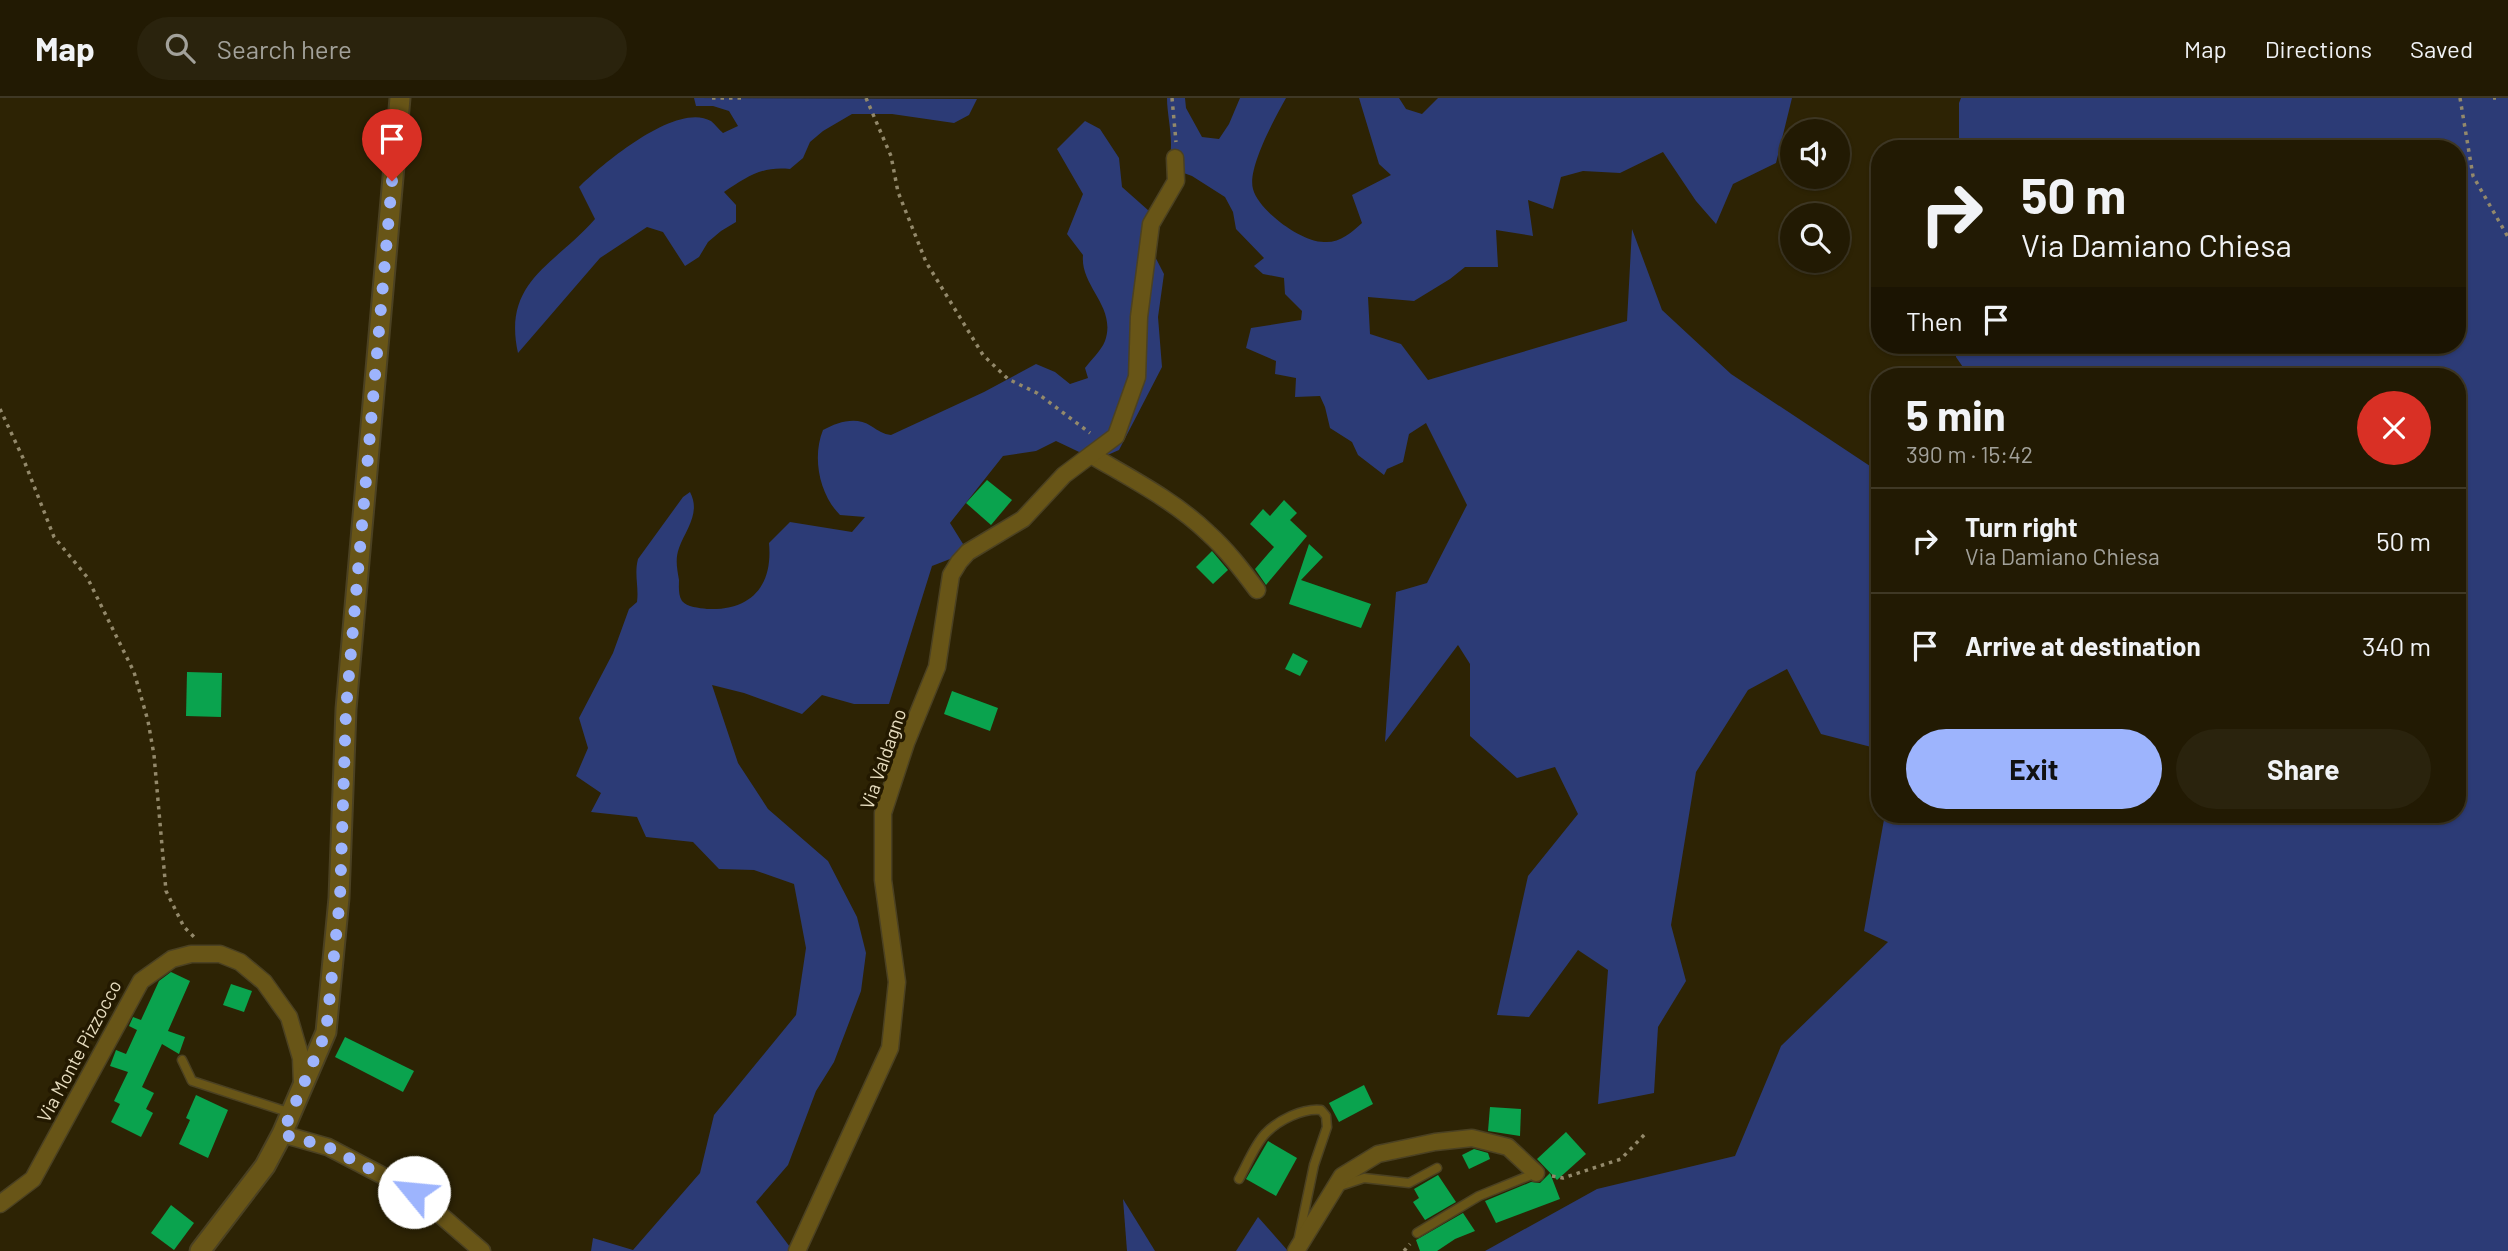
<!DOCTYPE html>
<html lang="en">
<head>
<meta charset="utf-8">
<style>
  body { margin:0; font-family:Barlow,sans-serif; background:#2a230d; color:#f1f3f6; height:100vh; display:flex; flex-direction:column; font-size:26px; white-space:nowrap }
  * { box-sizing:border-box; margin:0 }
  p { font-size:23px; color:#a2a19a }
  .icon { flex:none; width:38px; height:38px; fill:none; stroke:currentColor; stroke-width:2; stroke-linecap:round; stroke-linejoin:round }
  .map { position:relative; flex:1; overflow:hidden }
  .details { position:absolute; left:1871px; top:270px; width:595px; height:455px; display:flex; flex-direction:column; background:#221a03; border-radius:28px; box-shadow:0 2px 5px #0004,0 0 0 2px #3f3825 }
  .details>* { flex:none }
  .banner { position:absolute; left:1871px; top:42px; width:595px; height:214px; border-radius:28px; box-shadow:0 2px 5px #0004,0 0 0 2px #3f3825; background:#221a03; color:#f1f3f6; overflow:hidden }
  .fabs { position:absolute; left:1780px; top:21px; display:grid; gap:14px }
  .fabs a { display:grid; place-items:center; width:70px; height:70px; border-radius:50%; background:#221a03; box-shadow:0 2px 5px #0004,0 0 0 2px #3f3825; font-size:35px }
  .pin { position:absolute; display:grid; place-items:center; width:60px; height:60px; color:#fff; margin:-72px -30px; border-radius:50% 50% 50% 0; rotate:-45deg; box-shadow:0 0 7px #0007 }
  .pin .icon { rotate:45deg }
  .me { position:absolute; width:77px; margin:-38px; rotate:298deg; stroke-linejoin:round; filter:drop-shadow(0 0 5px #0008) }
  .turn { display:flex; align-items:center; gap:24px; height:147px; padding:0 35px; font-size:32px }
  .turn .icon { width:91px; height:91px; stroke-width:2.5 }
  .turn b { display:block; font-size:49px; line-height:60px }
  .then { display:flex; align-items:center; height:66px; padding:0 35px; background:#0003; gap:14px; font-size:26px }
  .round { display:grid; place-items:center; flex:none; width:74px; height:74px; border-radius:37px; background:#2a230d }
  .head { display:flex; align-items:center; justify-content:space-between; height:119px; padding:0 35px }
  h1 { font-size:42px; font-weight:700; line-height:52px }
  .primary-button { display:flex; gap:14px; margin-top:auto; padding:14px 35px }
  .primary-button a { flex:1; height:80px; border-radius:42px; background:#9db4fd; color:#111; font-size:28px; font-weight:700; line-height:80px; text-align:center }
  .primary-button a+a { background:#2a230d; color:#f1f3f6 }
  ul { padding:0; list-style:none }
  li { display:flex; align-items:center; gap:21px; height:105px; padding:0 35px; border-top:2px solid #3f3825 }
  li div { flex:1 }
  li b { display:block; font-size:26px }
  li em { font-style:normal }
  header { display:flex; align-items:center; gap:42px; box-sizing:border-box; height:98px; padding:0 35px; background:#221a03; border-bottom:2px solid #3f3825 }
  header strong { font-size:33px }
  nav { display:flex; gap:38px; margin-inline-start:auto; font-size:24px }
  .search { width:490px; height:63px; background:#2a230d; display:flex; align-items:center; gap:18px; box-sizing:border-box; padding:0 24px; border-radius:38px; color:#a2a19a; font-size:26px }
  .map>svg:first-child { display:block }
  .green { fill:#2c3b76 }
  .building { fill:#0aa34e }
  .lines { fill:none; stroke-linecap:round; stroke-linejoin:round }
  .service-casing { stroke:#4b4122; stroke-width:11 }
  .minor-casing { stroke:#4b4122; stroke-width:19 }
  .tertiary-casing { stroke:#4b4122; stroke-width:23 }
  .path { stroke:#93896b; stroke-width:3.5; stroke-dasharray:3.5 5; stroke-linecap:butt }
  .service { stroke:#685517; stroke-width:8 }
  .minor { stroke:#685517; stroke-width:16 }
  .tertiary { stroke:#685517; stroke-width:19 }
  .route { stroke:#9db4fd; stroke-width:12; stroke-dasharray:0 21.6 }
  .labels { text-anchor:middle; stroke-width:7; stroke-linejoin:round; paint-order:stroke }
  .street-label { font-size:19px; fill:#e8dec0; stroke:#231900 }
</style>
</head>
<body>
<header>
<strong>Map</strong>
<div class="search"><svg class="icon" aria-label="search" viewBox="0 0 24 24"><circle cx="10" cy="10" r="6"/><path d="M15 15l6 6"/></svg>Search here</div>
<nav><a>Map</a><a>Directions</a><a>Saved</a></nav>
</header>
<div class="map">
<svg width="2508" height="1153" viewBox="0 0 2508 1153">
  <rect width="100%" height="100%" fill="#2d2304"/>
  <g class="green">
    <path d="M694,0L977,1L969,17L954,25L892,16H852L823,33L810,44L803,60L790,71C761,68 747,79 724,94L736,107V124L721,133L708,144L699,159L685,168L663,134L647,129L600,160L518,255C502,183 555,167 595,121L579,89C602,66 677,3 711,23C715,26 719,32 723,35L738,28L729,13L713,8H696Z"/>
    <path d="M1167,0H1185L1186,10L1202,39L1219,41L1229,26L1240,0H1286C1276,18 1247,70 1253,91C1259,113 1301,144 1324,144C1340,145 1351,135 1362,125L1352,97L1391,77L1379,66L1359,0H1399L1406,11L1422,16L1438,0H1792L1776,65L1733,86L1716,126L1696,103L1663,54L1620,75L1583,73L1561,79L1553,111L1528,102L1533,138L1496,132L1498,169H1465L1450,181L1414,203L1368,199L1370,236L1401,246L1428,282L1627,223L1632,131L1662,212L1731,276L1879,374V651L1821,636L1787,571L1748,592L1696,674L1671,827L1686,883L1658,929L1654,995L1598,1006L1608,872L1578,852L1529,919L1497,917L1528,778L1578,716L1555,669L1517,680L1470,638V566L1458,547L1385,644L1396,494L1427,485L1467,407L1426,325L1409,336L1403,364L1387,371L1384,377L1358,357L1352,344L1330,330L1325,309L1320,298L1295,299L1296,280L1275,276L1276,263L1246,250L1251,230L1301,222L1302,213L1285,196L1284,180L1263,176L1254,168L1264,160L1236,131L1233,114L1225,99L1192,78L1167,69C1176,49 1167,21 1167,0Z"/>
    <polygon points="1961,0 2508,0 2508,1153 1485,1153 1597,1091 1735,1058 1781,948 1888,844 1864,833 1885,716 2457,716 2457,278 1969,278 1956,259 1956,247 2457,247 2457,51 1959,51 1959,5"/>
    <path d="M1085,23L1100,31L1119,60L1122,89L1149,113L1148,145L1164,176L1158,219L1162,269L1119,352L1096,362L1056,343L1036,353L1003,358L950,425L968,454L932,468L889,606H854L822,597L802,616L744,595L712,587L738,665L768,711L828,763L857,819L866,855L861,893L834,964L816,993L788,1067L756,1104L793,1153H591L593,1140L633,1152L700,1075L714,1017L796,917L806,850L794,786L754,772L719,771L693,744L646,739L637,719L591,714L601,695L576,678L588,650L579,620L613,555L629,511L637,504C639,489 634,476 638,461L683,399L690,394C701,415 686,431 679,450C675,461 677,470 679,482C679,488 678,497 682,503C687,509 699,510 707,511C751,513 773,488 769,445L790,424L852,434L865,419L840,417C819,396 812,359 823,332C838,324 856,318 871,328C879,333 883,336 891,337L984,294L1036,266L1055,274L1070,286L1088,280L1085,270C1091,262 1101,253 1105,243C1117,208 1080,189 1083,157L1067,136L1083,96L1057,51Z"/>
    <polygon points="1123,1101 1155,1153 1127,1153"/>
    <polygon points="1258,1119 1288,1153 1236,1153"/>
  </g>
  <g class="building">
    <polygon points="987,382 1012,402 991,427 966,405"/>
    <polygon points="1284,402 1297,415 1290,422 1307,438 1266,487 1255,471 1274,449 1250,426 1263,411 1270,418"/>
    <polygon points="1309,446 1323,459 1301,482 1371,506 1361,530 1289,506"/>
    <polygon points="1212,453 1228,472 1213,486 1196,469"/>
    <polygon points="1293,555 1308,563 1300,578 1285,571"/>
    <polygon points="187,574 222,575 221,619 186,618"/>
    <polygon points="952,593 998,610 990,633 944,616"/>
    <polygon points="171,874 190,883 168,933 185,939 179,956 162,946 142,989 154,995 146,1011 153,1015 141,1039 111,1024 120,1006 114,1003 128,974 110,968 116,952 126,956 137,932 129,928 133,919 141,922 159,883"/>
    <polygon points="231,886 252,893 244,914 223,907"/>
    <polygon points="345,939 414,973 403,994 335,959"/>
    <polygon points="1364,987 1373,1006 1339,1024 1329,1005"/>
    <polygon points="196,997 228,1012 208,1060 179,1046 190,1022 186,1020"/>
    <polygon points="1490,1009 1521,1011 1520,1038 1488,1033"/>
    <polygon points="1566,1034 1586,1056 1557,1082 1537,1061"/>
    <polygon points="1268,1043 1297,1060 1276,1098 1246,1081"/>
    <polygon points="1474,1051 1488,1055 1490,1061 1469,1071 1462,1057"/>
    <polygon points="1550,1075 1560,1101 1496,1125 1485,1103 1531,1084 1540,1085"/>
    <polygon points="1438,1077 1456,1104 1425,1122 1413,1104 1419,1100 1414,1091"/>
    <polygon points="171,1107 194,1125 174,1152 151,1135"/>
    <polygon points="1463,1115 1475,1133 1455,1141 1437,1153 1420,1153 1416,1142"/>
  </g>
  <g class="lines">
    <defs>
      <g id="service">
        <polyline points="182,962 192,983 291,1015"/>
        <path d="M1239,1081C1247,1067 1254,1048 1265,1036C1278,1022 1303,1010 1321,1012L1326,1018L1327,1029L1314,1067L1299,1139"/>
        <polyline points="1337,1089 1364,1080 1409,1085 1437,1070"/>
        <polyline points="1417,1135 1479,1098 1536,1075"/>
      </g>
      <g id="minor">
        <path d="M1091,357C1130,380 1175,403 1208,435C1227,452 1242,472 1257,492"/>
        <polyline points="282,1036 328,1049 414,1094 482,1153"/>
        <polyline points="0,1106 33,1081 141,883 172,861 191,856 220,856 240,864 264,884 289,919 301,960 302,986"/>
        <polyline points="797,1153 890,950 897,884 883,782 883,715 906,645 937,569 951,477 959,464 968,454 1023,421 1064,377 1116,338 1137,279 1139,219 1151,126 1176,83 1175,60"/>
        <polyline points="1296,1153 1342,1078 1378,1056 1435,1044 1472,1040 1508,1049 1536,1075"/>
      </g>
      <polyline id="tertiary" points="200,1153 265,1068 282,1036 326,934 339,800 346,611 400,0"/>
    </defs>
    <use href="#service" class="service-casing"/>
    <use href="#minor" class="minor-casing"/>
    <use href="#tertiary" class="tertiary-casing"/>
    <g class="path">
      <polyline points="712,0 744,0"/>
      <polyline points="866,0 891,58 898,94 926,164 983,257 1008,281 1037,295 1090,335"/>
      <polyline points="1172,0 1176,44"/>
      <polyline points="2460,0 2473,78 2508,139"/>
      <polyline points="2493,0 2496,0"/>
      <polyline points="0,311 23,360 54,439 87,479 134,574 148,623 154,657 166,793 184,829 195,840"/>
      <polyline points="1552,1078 1563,1080 1621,1061 1646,1035"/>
      <polyline points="1404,1153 1410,1146"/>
    </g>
    <use href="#service" class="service"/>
    <use href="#minor" class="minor"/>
    <use href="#tertiary" class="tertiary"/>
  </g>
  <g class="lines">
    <polyline class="route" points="392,83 346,611 340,800 326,934 282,1036 328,1049 414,1094"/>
  </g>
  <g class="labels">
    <g class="street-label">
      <text transform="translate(883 661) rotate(-71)" y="7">Via Valdagno</text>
      <text transform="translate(79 953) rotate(-62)" y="7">Via Monte Pizzocco</text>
    </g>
  </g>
</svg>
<div class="fabs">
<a><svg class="icon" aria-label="sound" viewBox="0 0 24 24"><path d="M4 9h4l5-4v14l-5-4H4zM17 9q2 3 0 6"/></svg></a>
<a><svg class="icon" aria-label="search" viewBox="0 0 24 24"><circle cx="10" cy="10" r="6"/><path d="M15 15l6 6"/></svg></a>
</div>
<div class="pin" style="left:392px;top:83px;background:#d93025"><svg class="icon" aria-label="arrive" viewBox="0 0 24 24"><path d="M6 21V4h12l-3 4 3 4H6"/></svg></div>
<svg class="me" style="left:414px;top:1094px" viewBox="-20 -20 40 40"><circle r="19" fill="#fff"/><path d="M0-13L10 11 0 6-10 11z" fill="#9db4fd"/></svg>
<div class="banner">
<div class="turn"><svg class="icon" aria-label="right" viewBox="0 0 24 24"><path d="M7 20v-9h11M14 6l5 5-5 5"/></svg><div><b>50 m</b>Via Damiano Chiesa</div></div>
<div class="then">Then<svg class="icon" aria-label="arrive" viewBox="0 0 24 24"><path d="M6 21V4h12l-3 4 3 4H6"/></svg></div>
</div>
<section class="details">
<div class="head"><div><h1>5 min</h1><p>390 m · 15:42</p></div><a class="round" style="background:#d93025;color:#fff"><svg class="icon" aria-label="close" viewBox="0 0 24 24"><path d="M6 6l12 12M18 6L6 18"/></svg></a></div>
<ul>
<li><svg class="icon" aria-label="right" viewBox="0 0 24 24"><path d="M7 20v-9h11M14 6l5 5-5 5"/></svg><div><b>Turn right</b><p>Via Damiano Chiesa</p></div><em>50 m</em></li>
<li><svg class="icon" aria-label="arrive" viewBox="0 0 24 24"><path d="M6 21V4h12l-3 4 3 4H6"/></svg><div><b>Arrive at destination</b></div><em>340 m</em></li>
</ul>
<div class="primary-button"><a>Exit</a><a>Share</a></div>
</section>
</div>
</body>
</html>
